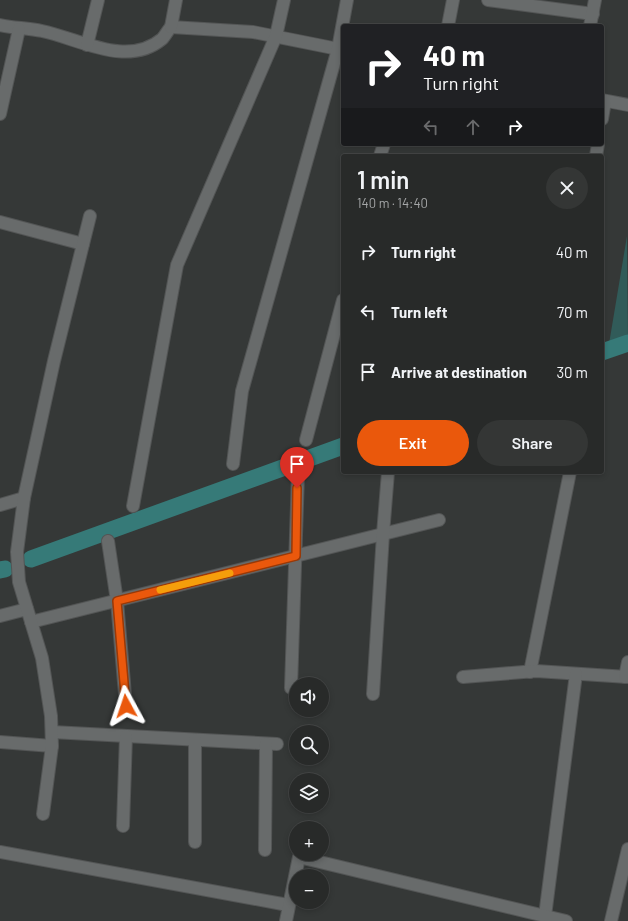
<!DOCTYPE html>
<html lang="en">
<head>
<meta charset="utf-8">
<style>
  body { margin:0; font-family:Barlow,sans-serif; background:#343635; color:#f1f3f6; height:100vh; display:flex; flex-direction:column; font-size:15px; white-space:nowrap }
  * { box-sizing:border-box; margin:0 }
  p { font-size:13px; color:#a5a7a8 }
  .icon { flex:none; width:22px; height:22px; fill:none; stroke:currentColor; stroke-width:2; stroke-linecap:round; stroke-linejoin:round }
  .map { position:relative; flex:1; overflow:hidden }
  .drawer { position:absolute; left:341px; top:154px; width:263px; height:320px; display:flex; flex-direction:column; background:#282a29; border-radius:4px; box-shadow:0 2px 6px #0003,0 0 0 1px #444646 }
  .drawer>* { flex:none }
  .guide { position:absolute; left:341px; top:24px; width:263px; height:122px; border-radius:4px; box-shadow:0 2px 6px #0003,0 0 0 1px #444646; background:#202124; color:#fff; overflow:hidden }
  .fabs { position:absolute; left:289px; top:677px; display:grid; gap:8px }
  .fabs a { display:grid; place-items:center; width:40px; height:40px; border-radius:50%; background:#282a29; box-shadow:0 2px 6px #0003,0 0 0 1px #444646; font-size:20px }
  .pin { position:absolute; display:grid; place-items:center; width:34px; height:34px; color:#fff; margin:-41px -17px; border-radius:50% 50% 50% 0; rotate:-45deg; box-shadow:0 0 4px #0007 }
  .pin .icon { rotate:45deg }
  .me { position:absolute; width:44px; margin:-22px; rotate:355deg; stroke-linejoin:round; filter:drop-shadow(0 0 3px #0008) }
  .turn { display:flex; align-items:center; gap:14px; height:84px; padding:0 16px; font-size:18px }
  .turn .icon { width:52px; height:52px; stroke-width:2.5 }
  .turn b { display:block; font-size:28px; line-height:34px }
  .lanes { display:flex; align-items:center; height:38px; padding:0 16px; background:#0003; justify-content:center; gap:20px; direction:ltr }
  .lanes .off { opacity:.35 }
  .round { display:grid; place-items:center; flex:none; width:42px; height:42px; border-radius:21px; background:#343635 }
  .overview { display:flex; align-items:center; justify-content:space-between; height:68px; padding:0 16px }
  h1 { font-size:24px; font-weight:600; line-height:30px }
  .cta { display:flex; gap:8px; margin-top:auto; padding:8px 16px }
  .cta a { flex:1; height:46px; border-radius:24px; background:#ea580c; color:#fff; font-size:16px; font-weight:600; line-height:46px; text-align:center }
  .cta a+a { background:#343635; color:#f1f3f6 }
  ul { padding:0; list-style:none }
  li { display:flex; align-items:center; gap:12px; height:60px; padding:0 16px }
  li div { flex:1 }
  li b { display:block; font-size:15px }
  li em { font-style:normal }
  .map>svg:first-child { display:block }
  .green { fill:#315b59 }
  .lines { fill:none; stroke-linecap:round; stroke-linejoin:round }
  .canal { stroke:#367a78; stroke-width:17 }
  .street-casing { stroke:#535555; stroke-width:14 }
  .street { stroke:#686b6b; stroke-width:12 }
  .route-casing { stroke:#983908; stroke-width:10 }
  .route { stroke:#ea580c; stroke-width:7 }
  .slow { stroke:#f59e0b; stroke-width:7 }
</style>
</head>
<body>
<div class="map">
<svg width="628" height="921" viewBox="0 0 628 921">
  <rect width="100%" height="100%" fill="#353837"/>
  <polygon class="green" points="627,236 628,343 608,350"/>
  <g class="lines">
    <g class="canal">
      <polyline points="602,352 628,343"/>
      <polyline points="31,559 343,446"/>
      <polyline points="0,570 5,569"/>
    </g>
    <defs>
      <g id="street">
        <polyline points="488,0 593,14"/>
        <path d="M0,25C14,28 28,28 42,31C80,39 127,68 162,39C165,36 168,30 171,27L253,32L343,50"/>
        <polyline points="448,26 453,0"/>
        <polyline points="590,26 595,0"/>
        <polyline points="171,27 176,0"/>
        <polyline points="87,45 98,0"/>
        <polyline points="602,100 628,105"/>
        <polyline points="0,114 19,29"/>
        <polyline points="602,119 605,101"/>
        <polyline points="380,156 384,144"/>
        <polyline points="596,156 598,144"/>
        <polyline points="0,222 83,244"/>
        <polyline points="306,440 343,300"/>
        <polyline points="233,464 242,391 338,49 347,0"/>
        <polyline points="0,505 24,498"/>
        <polyline points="133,506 177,265 276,36 284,0"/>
        <polyline points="108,541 117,601 126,706"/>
        <polyline points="0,616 27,609"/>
        <polyline points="31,622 439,520"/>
        <polyline points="530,672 570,472"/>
        <polyline points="463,677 536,671 628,677"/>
        <polyline points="625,677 628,662"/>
        <polyline points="291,688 298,474"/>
        <polyline points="373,694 383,534 388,472"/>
        <polyline points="52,732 277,744"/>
        <polyline points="0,742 52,746"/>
        <polyline points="43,814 52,746 51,716 42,658 19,582 17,552 24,498 54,361 90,216"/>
        <polyline points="123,826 126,736"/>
        <polyline points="195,842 195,740"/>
        <polyline points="265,850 266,744"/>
        <polyline points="0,852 288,905"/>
        <polyline points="545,916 576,674"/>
        <polyline points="286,921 299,857 566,921"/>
        <polyline points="611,921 628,849"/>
      </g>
    </defs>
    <use href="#street" class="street-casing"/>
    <use href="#street" class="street"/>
  </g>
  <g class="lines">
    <defs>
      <polyline id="route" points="126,706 117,601 296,556 297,488"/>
    </defs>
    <use href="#route" class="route-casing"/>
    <use href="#route" class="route"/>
    <polyline class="slow" points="160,590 230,573"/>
  </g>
</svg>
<div class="fabs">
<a><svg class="icon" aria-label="sound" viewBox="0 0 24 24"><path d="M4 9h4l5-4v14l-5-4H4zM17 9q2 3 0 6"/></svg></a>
<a><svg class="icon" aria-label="search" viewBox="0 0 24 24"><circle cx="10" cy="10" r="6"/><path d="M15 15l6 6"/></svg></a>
<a><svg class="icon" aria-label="layers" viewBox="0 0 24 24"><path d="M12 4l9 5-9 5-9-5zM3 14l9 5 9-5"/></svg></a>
<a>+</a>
<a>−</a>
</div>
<div class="pin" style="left:297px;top:488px;background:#d93025"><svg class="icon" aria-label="arrive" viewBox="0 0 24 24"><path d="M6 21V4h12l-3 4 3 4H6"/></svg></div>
<svg class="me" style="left:126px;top:706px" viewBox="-20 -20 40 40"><path d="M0-17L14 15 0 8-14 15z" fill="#ea580c" stroke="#fff" stroke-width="4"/></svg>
<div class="guide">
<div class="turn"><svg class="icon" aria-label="right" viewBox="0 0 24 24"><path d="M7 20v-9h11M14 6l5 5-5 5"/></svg><div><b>40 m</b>Turn right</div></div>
<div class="lanes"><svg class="icon off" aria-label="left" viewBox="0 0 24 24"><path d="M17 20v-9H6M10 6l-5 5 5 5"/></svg><svg class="icon off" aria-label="ahead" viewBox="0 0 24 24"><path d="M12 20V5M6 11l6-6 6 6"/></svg><svg class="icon" aria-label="right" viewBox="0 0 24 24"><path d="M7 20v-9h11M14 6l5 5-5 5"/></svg></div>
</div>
<section class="drawer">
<div class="overview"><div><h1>1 min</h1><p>140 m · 14:40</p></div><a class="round"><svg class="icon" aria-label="close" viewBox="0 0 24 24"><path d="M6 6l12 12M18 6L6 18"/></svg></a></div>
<ul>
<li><svg class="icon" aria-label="right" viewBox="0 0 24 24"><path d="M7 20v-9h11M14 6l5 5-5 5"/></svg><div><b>Turn right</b></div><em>40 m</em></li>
<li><svg class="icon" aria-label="left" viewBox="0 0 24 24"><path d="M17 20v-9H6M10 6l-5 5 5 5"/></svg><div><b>Turn left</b></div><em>70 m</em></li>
<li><svg class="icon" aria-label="arrive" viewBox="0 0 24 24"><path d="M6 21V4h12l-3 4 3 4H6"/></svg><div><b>Arrive at destination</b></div><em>30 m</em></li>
</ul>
<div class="cta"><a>Exit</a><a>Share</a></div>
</section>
</div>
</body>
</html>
